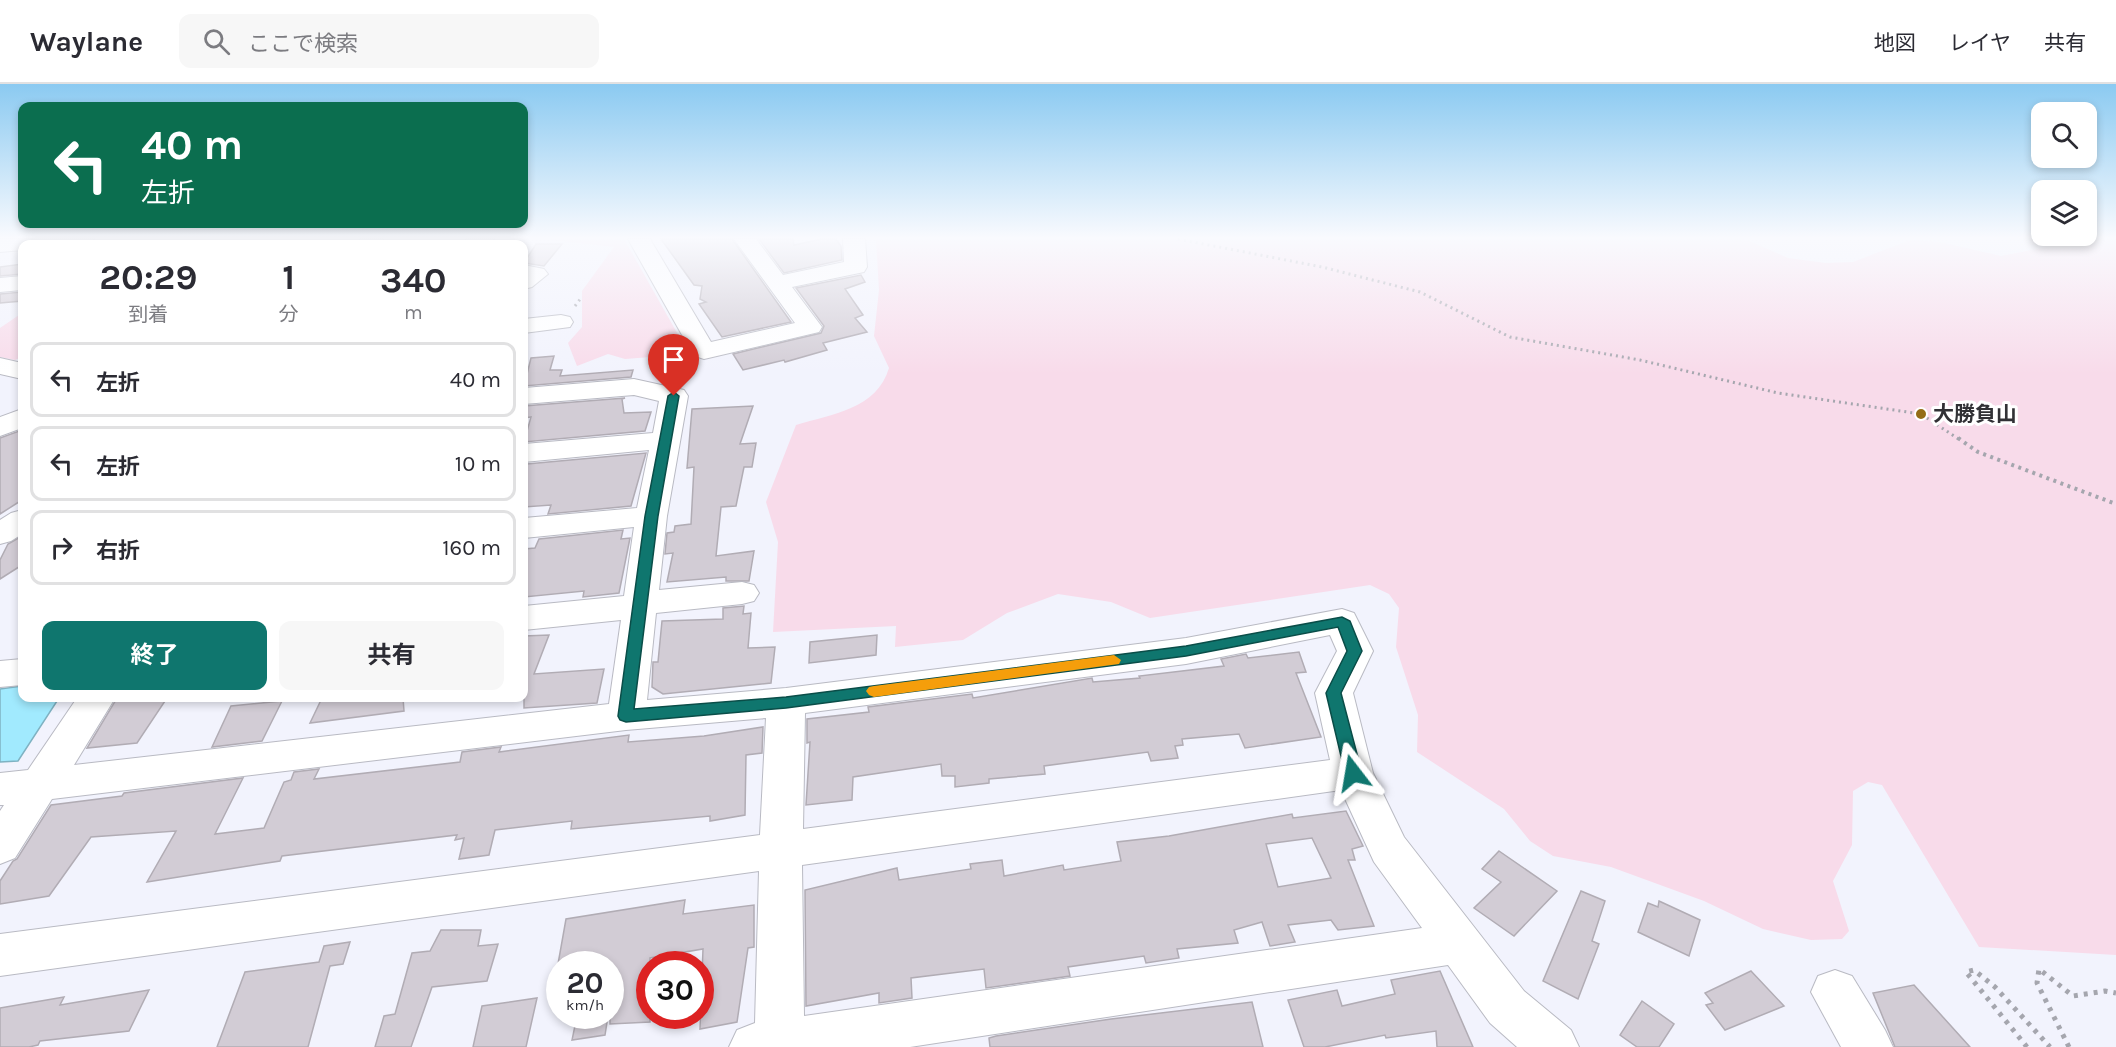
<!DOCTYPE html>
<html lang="ja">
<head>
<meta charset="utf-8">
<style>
  body { margin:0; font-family:Karla,"Noto Sans JP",sans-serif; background:#f7f7f7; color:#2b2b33; height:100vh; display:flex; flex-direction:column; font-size:22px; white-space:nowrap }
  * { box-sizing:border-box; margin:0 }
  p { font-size:20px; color:#7c7c81 }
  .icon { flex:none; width:33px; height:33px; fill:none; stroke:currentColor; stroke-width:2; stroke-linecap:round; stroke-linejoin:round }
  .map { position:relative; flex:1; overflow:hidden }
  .sheet { position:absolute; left:18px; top:156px; width:510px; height:462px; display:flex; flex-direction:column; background:#fff; border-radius:12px; box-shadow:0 3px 9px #0003 }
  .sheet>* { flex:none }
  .top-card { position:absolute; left:18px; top:18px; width:510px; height:126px; border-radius:12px; box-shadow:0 3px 9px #0003; background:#0b6e4f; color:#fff; overflow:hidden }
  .fabs { position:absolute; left:2031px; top:18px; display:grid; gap:12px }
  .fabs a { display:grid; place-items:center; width:66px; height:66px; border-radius:12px; background:#fff; box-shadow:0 3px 9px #0003; font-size:30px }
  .speed { position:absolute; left:546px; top:867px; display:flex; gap:12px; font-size:30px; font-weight:700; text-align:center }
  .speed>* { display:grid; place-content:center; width:78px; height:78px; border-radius:50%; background:#fff; box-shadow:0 3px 9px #0003; line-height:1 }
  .speed small { font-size:15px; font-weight:400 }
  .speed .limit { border:9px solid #d22; background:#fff; color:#111 }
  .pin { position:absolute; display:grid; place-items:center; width:51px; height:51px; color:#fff; margin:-62px -26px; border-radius:50% 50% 50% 0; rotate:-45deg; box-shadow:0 0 6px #0007 }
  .pin .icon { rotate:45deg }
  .me { position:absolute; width:66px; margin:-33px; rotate:346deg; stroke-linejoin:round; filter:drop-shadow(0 0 4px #0008) }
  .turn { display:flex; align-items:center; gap:21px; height:126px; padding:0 24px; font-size:27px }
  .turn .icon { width:78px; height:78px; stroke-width:2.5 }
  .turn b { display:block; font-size:42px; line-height:51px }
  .eta { display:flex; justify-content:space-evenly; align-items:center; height:102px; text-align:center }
  .eta b { font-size:36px; font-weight:700; line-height:42px }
  .cta { display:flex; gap:12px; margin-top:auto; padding:12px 24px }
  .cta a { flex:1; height:69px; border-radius:12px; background:#0f766e; color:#fff; font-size:24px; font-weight:700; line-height:69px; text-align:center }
  .cta a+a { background:#f7f7f7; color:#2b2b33 }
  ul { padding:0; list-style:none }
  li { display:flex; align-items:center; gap:18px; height:75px; margin:0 12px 9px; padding:0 12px; border:3px solid #e1e1e2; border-radius:12px }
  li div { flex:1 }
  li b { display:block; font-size:22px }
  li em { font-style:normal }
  header { display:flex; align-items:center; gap:36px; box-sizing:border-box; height:84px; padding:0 30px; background:#fff; border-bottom:2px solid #e1e1e2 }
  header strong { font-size:28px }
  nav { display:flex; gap:33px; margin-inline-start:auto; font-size:21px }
  .search { width:420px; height:54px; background:#f7f7f7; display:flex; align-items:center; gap:15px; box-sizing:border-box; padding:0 21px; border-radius:12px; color:#7c7c81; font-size:22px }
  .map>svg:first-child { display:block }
  .green { fill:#f8dbea }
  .water { fill:#a1eafe; stroke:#7fb2c2; stroke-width:1.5 }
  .building { fill:#d2ccd5; stroke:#b1acb4; stroke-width:1.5; fill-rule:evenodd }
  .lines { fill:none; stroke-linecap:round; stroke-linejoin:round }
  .minor-casing { stroke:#b9bac3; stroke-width:2 }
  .path-far2 { stroke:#a5a6ae; stroke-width:3; stroke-dasharray:2 4; stroke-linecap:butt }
  .path-far1 { stroke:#a5a6ae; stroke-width:4; stroke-dasharray:3 4.5; stroke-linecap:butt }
  .path { stroke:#a5a6ae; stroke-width:5; stroke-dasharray:4 6; stroke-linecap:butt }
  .minor { fill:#fff; fill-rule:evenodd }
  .route { fill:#0f766e; stroke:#0a4d48; stroke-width:1.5 }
  .slow { fill:#f59e0b }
  .poi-dot { fill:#946d16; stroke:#fff; stroke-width:2 }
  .labels { text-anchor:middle; stroke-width:6; stroke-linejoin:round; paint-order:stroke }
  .poi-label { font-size:21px; font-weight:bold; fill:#313135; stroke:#fff; text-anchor:start }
</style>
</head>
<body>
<header>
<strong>Waylane</strong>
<div class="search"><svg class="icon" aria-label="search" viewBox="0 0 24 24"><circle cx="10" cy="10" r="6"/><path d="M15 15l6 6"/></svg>ここで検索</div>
<nav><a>地図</a><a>レイヤ</a><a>共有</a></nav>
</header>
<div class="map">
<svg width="2116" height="963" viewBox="0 0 2116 963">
  <rect width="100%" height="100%" fill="#f2f3fd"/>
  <g class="green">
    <polygon points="544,155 624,155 689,270 625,275 608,270 577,282 568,259 582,243 582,207 614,163"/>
    <path d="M876,155H1745L1788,174L1826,179L1853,178L1910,156L1940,158L2001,172L2067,159L2069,155H2116V871L1979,863L1882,701L1868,698L1853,707L1852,761L1833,797L1849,847L1842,855L1811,856L1763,845L1704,817L1611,783L1553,772L1530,757L1504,725L1417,668L1418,631L1396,563L1399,524L1389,510L1370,501L1150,534L1111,518L1058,510L1007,529L963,556L895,563L896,542L773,548L778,458L766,418L796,341C832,330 877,325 889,284L874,252L879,206Z"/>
    <polygon points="22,229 22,273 15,276 0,273 0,244"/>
  </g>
  <polygon class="water" points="22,602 22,614 59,614 18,677 0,678 0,605"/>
  <g class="building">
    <polygon points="661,155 732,155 791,238 722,253 699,220 706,218 700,215 702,202 694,201"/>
    <polygon points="759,155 793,155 794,161 822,155 836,155 841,162 842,176 784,189"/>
    <polygon points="536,160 562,160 544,182 524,179"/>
    <polygon points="22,180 22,190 0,192 0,183"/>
    <polygon points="861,191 865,198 845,205 863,231 855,234 867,248 823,259 827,266 785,278 784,276 743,286 733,270 821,249 824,242 796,204"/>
    <polygon points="22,208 22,217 0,219 0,210"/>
    <polygon points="554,272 550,286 562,286 560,292 633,286 631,293 524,302 531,274"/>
    <polygon points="625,314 622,315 624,329 651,328 645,347 524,358 531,333 524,334 524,322"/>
    <polygon points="753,322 740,360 756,359 752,383 744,383 736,422 721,423 716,472 754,467 749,497 726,497 726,493 667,498 673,469 665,470 667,449 674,448 675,442 691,440 694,383 687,384 692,325"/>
    <polygon points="22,346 22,416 0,430 0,354"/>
    <polygon points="646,369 631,422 548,430 551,421 524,423 524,390 527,380"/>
    <polygon points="623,446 621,455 630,454 619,509 583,513 584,507 524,513 524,465 535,464 539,455"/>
    <polygon points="22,452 22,481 0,495 0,476 8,460"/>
    <polygon points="744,522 743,530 751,529 748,564 775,563 771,599 663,610 652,603 653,578 658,578 662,537 723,535 723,524"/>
    <polygon points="549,551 534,590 604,585 597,619 524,624 524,552"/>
    <polygon points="877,551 876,571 809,579 810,558"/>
    <polygon points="1299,568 1306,588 1296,589 1321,653 1245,664 1239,650 1182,655 1183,661 1175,662 1178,674 1151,677 1148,668 1044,682 1045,690 989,695 989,699 955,703 955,692 942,692 941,680 853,693 852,716 806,721 810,658 807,659 807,635 869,628 868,623 972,610 973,614 1092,594 1093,598 1140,594 1139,592 1224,582 1221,575 1246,570 1248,574"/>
    <polygon points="117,614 167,614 137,659 87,664"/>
    <polygon points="322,614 403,614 404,627 310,639"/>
    <polygon points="282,617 262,657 212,663 231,622"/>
    <polygon points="763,643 762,669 746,671 745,731 710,737 710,732 571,745 572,737 495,746 489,771 459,775 464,754 455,756 457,751 282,772 280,777 147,798 176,747 91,753 49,812 0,820 0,797 13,777 17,775 51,721 122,712 124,709 243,694 215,750 264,744 284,698 291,696 294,688 319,685 314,695 460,678 462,668 501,663 499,668 629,651 628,658 704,652"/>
    <path d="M1346,727L1363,762L1352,765L1355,776H1348L1374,842L1338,846L1331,836L1288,841L1295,858L1270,862L1262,838L1234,846L1238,859L1177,865L1179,874L1146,879L1144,872L1068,883L1070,892L986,904L984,885L911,894L912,914L879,919V909L806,922L805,806L897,784L899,796L971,785L970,780L1002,776L1004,792L1063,781L1064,786L1121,777L1117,758L1169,752L1292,730L1293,734ZM1312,754L1331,794L1278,803L1266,760Z"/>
    <polygon points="1499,767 1557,807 1514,852 1474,824 1501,798 1482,785"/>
    <polygon points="1581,807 1605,817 1592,857 1599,860 1578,915 1543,897"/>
    <polygon points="685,816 683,830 754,821 754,863 748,864 737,938 700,945 703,865 650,874 650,938 610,940 610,880 558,880 566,835"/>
    <polygon points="1659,817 1700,836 1689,872 1638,848 1648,819 1658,823"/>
    <polygon points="441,846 481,846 478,862 498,860 487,897 432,903 411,963 375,963 384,932 395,930 412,869 430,867"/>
    <polygon points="350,858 343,880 330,882 308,963 217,963 245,888 319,878 324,862"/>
    <polygon points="1440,887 1473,963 1437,963 1436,947 1386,954 1385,951 1325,963 1304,963 1288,916 1337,906 1342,922 1395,910 1391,896"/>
    <polygon points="1751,887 1784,922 1725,946 1706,921 1713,919 1705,909"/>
    <polygon points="1914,901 1970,963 1895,963 1873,909"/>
    <polygon points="149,906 129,947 40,957 38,961 29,963 0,963 0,924 64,913 60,921"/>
    <polygon points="537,914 526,963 473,963 482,922"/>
    <polygon points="1642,917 1674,940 1659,963 1637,963 1620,951"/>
    <polygon points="1252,918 1263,963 990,963 989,954 996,952 1111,935"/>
    <polygon points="577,932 608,932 605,951 572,956"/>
  </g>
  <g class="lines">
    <defs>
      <g id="minor">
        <polygon points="0,155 94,155 87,160 22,160 22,166 0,168"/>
        <polygon points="361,155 383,155 380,160 358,160"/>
        <polygon points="466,155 494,155 489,160 462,160"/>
        <polygon points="628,155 650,155 711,258 795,239 734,155 756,155 783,191 844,178 843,155 865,155 867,183 864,188 792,203 822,243 819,248 704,275 695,272 691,267"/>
        <polygon points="524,181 544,185 548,190 532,203 524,205"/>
        <polygon points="22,192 22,206 0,208 0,194"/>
        <polygon points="561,231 570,233 573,238 570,243 524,249 524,235"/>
        <polygon points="0,274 22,279 22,295 0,290"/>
        <path d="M634,295L684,306L688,312L667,432L659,506L742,498L754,501L759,509L754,517L742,520L656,529L647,616L786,604L1186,554L1342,525L1354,529L1373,567L1353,609L1373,689L1404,753L1524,907L1571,946L1579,963H1517L1490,939L1448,881L910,963H729L737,946L755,939L759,787L0,892V850L760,751L766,634L626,646L52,715L15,774L0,780V727L4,721H0V689L28,686L77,614H115L74,681L609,620L621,536L524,546V522L624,512L634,443L524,454V434L637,424L649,366L524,378V360L653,349L659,317L634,311L524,320V304ZM1330,551L1337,567L1315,609L1330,676L803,745L805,629L1186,580ZM1341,706L1374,778L1422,844L804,932L802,781Z"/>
        <polygon points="22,325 22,344 0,352 0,333"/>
        <polygon points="22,426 22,450 11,457 0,460 0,436 11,429"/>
        <polygon points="22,575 22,601 0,603 0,577"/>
        <polygon points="1835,886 1852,892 1885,946 1893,963 1841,963 1811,908 1818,892"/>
      </g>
    </defs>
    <use href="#minor" class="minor-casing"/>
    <g class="path-far2">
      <polyline points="1178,155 1322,183 1420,208 1510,253 1640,276 1778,309 1921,330 1960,356"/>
      <polyline points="575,222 581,214"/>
    </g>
    <polyline class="path-far1" points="1958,354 1978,368 2116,420"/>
    <g class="path">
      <polyline points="2027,963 1966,888 1974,886 1995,903 2050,963"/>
      <polyline points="2069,963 2037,899 2039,885 2073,912 2105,907 2116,909"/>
    </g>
    <use href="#minor" class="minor"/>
  </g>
  <linearGradient id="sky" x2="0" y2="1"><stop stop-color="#8bcaf1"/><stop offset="0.53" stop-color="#f9fafe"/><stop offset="1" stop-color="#f9fafe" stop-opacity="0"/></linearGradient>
  <rect width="2116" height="290" fill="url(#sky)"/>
  <polygon class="route" points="674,308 679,312 658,432 634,625 786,613 1186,562 1342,533 1350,537 1362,567 1341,609 1362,689 1359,693 1353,695 1348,693 1345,689 1326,609 1347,567 1338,543 1186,572 786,624 626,638 620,636 618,632 645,432 668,312"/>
  <polygon class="slow" points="1114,571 1121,576 1119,580 874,613 869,611 866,607 869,603 874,602"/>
  <circle class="poi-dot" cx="1921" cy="330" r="6"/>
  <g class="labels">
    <g class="poi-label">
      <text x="1933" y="337">大勝負山</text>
    </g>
  </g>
</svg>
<div class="fabs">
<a><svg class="icon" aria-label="search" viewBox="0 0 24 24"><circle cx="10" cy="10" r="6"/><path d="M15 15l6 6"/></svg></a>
<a><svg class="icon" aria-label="layers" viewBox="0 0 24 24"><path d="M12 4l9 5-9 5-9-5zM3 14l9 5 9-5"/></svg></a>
</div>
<div class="speed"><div>20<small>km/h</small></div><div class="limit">30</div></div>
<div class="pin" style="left:674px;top:312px;background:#d93025"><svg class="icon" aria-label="arrive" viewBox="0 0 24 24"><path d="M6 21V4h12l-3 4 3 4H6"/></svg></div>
<svg class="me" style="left:1353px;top:689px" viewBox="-20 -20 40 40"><path d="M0-17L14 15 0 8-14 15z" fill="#0f766e" stroke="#fff" stroke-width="4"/></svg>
<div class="top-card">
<div class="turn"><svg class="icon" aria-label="left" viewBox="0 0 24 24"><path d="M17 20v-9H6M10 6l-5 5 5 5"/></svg><div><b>40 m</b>左折</div></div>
</div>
<section class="sheet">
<div class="eta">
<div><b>20:29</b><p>到着</p></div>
<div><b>1</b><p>分</p></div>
<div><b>340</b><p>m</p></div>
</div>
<ul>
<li><svg class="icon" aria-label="left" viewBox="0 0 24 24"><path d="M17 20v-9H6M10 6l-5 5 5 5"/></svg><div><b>左折</b></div><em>40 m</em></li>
<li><svg class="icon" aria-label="left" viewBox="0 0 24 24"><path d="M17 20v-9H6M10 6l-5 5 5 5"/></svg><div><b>左折</b></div><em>10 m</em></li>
<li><svg class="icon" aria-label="right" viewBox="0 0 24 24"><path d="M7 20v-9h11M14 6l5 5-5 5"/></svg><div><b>右折</b></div><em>160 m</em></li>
</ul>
<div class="cta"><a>終了</a><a>共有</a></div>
</section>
</div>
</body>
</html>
